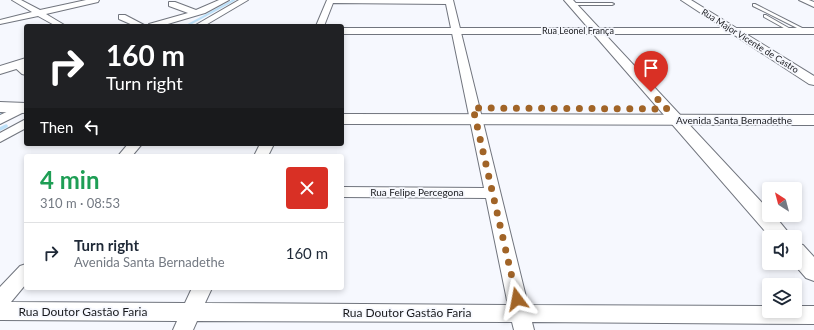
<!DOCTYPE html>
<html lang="en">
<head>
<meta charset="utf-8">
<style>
  body { margin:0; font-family:Lato,sans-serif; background:#f2f2f3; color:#1f2937; height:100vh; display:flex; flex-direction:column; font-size:15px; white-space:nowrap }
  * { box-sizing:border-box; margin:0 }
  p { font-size:13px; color:#747a83 }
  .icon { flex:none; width:22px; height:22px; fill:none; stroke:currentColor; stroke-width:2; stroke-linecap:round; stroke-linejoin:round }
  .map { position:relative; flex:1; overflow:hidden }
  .panel { position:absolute; left:24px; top:154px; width:320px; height:136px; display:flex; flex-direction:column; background:#fff; border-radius:4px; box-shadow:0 2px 6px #0003 }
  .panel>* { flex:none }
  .guide { position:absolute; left:24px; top:24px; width:320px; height:122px; border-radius:4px; box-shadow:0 2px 6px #0003; background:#202124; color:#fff; overflow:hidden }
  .needle { width:26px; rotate:324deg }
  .tools { position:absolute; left:762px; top:182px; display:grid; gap:8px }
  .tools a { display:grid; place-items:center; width:40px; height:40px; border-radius:4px; background:#fff; box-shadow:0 2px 6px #0003; font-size:20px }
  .pin { position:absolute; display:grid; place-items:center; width:34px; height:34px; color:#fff; margin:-41px -17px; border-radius:50% 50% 50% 0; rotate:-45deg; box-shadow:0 0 4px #0007 }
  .pin .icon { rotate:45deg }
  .me { position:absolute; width:44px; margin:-22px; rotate:347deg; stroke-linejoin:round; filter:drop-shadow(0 0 3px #0008) }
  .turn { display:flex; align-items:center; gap:14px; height:84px; padding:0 16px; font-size:18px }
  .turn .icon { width:52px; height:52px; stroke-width:2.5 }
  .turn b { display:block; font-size:28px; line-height:34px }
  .then { display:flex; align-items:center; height:38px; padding:0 16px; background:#0003; gap:8px; font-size:15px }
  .round { display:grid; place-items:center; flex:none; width:42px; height:42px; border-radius:4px; background:#f2f2f3 }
  .summary { display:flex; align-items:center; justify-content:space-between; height:68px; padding:0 16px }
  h1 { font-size:24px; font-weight:700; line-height:30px; color:#1e9e55 }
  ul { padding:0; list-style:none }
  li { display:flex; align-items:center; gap:12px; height:60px; padding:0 16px; border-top:1px solid #e0e1e3 }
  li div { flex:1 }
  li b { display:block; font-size:15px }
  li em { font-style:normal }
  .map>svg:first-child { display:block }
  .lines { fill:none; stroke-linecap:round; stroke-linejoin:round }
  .stream-far2 { stroke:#bde1f9; stroke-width:2 }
  .stream-far1 { stroke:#bde1f9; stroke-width:2.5 }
  .stream { stroke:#bde1f9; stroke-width:3.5 }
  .service-casing { stroke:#71757e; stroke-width:2 }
  .minor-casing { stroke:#71757e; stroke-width:2 }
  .tertiary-casing { stroke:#71757e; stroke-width:2 }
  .secondary-casing { stroke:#71757e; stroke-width:2 }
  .service { fill:#fff; fill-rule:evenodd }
  .minor { fill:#fff; fill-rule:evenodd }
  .tertiary { fill:#fff; fill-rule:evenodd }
  .secondary { fill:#fff; fill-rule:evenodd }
  .route { stroke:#a16427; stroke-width:7; stroke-dasharray:0 12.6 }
  .labels { text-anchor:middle; stroke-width:3.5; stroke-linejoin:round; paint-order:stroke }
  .far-street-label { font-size:9px; fill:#191a1e; stroke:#f6f8fe }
  .street-label { font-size:10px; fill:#191a1e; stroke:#f6f8fe }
  .near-street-label { font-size:12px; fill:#191a1e; stroke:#f6f8fe }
</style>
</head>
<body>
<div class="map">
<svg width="814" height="330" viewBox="0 0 814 330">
  <rect width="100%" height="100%" fill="#f6f8fe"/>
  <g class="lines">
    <polyline class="stream-far2" points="188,25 234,0"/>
    <polyline class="stream-far1" points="0,113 2,113"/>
    <polyline class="stream" points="0,129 6,126"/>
    <defs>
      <g id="service">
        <polygon points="571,3 612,3 614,4 612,5 570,5 569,4"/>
        <polygon points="753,4 755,4 808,31 805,32 753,6"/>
        <polygon points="764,15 766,15 794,31 791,32 764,17"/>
      </g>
      <g id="minor">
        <polygon points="12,0 21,0 40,10 86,0 99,0 98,2 46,14 66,26 56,26 38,16 0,24 0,20 32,12"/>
        <polygon points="219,0 229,0 205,13 161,26 148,26 149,24 188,13 169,6 169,2 175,2 196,10"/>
        <polygon points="239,0 248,0 204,26 194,26"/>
        <polygon points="327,0 453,0 528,305 769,306 769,311 795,311 795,306 814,306 814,324 532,322 534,330 514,330 512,322 197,321 193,330 173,330 177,321 0,320 0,287 20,266 26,264 26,284 11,302 185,303 192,288 212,288 205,303 508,305 486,198 342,197 342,187 484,188 446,4 333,3 324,26 316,26"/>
        <polygon points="799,0 809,0 814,2 814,7"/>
        <polygon points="119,15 125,15 146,26 135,26 119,19"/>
        <polygon points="17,62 26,67 26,75 22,74 12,65"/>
        <polygon points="26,103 26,111 0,124 0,115"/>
        <polygon points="26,119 26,128 0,142 0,133"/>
        <polygon points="128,144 142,144 132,156 118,156"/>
        <polygon points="260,144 274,144 268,156 254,156"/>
      </g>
      <g id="tertiary">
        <polygon points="564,0 573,0 769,210 769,215 774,215 792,237 770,237"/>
        <polygon points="681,0 691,0 814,76 814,85 809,84"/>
        <polygon points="795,243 803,245 814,257 814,281 806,278 793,263 795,263"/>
      </g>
      <g id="secondary">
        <rect x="342" y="28" width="472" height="6"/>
        <polygon points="26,58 26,66 0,74 0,66"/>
        <polygon points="0,102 26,103 26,113 0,112"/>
        <polygon points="342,114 814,115 814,125 342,124"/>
      </g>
    </defs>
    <use href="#service" class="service-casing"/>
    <use href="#minor" class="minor-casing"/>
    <use href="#tertiary" class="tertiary-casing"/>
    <use href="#secondary" class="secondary-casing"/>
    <use href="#service" class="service"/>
    <use href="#minor" class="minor"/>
    <use href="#tertiary" class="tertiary"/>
    <use href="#secondary" class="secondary"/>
  </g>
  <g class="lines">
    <polyline class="route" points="517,299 473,108 667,109 651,92"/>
  </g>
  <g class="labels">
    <g class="far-street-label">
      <text x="578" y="34">Rua Leonel França</text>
      <text transform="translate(750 41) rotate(32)" y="3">Rua Major Vicente de Castro</text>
    </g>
    <g class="street-label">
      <text x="734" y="124">Avenida Santa Bernadethe</text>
      <text x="417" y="196">Rua Felipe Percegona</text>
    </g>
    <g class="near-street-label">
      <text x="83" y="316">Rua Doutor Gastão Faria</text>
      <text x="407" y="317">Rua Doutor Gastão Faria</text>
    </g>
  </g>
</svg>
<div class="tools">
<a><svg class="needle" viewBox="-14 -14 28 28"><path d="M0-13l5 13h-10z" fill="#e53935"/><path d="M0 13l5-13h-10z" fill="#747a83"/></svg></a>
<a><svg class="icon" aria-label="sound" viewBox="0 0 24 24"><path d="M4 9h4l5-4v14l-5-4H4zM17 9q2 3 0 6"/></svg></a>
<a><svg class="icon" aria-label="layers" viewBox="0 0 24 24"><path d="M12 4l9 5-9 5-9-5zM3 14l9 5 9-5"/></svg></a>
</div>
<div class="pin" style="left:651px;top:92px;background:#d93025"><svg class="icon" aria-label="arrive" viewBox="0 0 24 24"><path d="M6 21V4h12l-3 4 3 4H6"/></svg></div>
<svg class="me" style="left:517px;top:299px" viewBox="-20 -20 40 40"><path d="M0-17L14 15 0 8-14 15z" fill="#a16427" stroke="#fff" stroke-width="4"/></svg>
<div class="guide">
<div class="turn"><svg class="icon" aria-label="right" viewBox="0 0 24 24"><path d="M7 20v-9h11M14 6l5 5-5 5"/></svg><div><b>160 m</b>Turn right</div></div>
<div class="then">Then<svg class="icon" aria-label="left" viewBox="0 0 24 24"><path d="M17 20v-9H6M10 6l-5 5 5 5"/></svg></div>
</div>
<section class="panel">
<div class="summary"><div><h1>4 min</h1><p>310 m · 08:53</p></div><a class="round" style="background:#d93025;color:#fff"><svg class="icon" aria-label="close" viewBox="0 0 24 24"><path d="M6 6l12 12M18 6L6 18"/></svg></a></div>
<ul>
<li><svg class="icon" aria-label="right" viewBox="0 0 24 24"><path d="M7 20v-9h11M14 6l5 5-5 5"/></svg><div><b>Turn right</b><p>Avenida Santa Bernadethe</p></div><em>160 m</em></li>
</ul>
</section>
</div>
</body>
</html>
